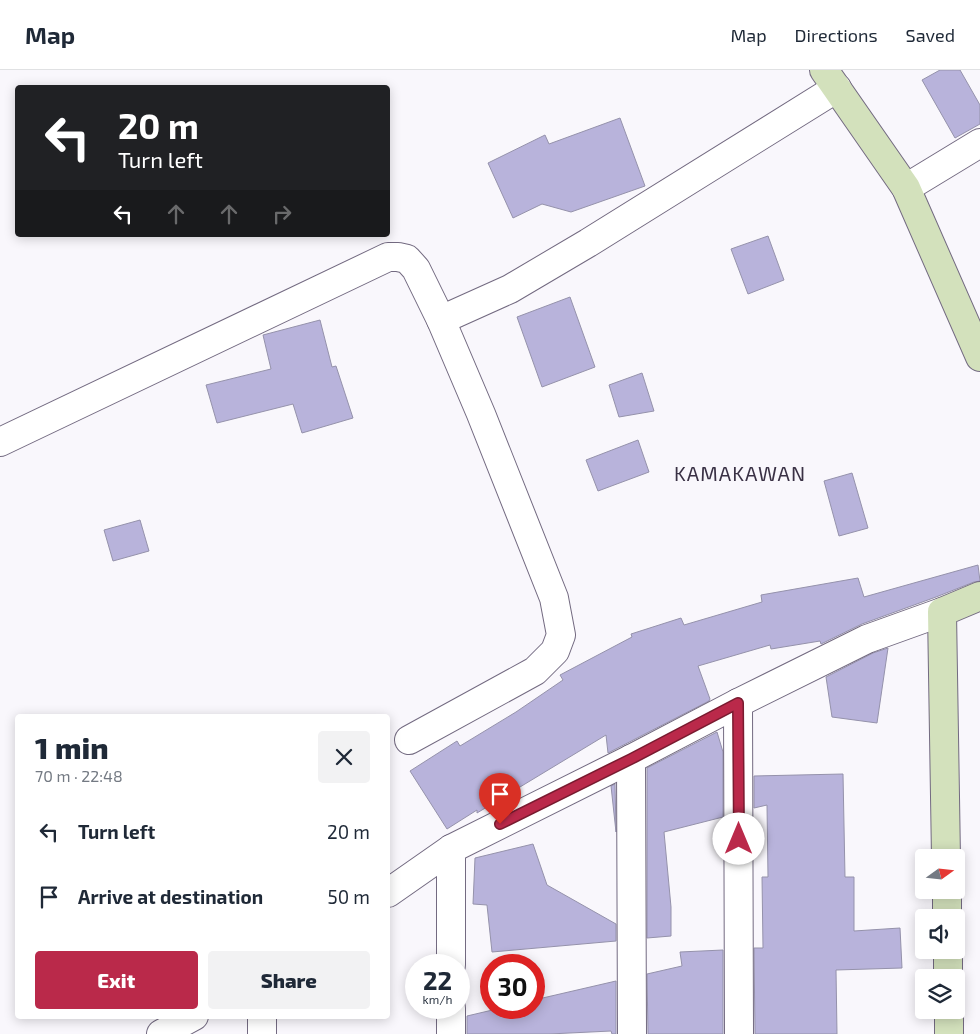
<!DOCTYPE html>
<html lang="en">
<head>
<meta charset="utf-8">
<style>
  body { margin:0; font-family:"Exo 2",sans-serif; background:#f2f2f3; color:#1f2937; height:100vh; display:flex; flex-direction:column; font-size:19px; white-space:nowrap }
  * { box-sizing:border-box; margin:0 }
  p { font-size:16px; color:#747a83 }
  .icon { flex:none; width:28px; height:28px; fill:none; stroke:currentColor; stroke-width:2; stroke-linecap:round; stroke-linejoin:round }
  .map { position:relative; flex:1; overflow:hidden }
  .details { position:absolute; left:15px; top:644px; width:375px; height:305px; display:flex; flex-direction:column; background:#fff; border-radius:5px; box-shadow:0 2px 12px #0003 }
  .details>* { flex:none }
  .banner { position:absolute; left:15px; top:15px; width:375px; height:152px; border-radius:5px; box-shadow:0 2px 12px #0003; background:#202124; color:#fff; overflow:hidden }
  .needle { width:32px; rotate:75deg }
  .tools { position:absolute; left:915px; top:779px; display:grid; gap:10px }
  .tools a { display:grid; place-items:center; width:50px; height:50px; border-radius:5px; background:#fff; box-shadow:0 2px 12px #0003; font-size:25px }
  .speed { position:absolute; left:405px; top:884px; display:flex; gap:10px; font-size:25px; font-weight:700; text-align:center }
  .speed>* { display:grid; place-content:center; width:65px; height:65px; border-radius:50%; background:#fff; box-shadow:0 2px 12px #0003; line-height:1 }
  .speed small { font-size:12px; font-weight:400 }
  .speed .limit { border:8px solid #d22; background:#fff; color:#111 }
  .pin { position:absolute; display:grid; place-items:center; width:42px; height:42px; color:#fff; margin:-51px -21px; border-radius:50% 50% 50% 0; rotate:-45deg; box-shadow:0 0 5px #0007 }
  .pin .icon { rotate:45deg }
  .me { position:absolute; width:55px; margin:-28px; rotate:0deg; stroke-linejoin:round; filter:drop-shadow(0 0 4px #0008) }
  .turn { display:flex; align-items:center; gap:18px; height:105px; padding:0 20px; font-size:22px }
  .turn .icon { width:65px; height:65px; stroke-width:2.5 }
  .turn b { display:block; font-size:35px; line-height:42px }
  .lanes { display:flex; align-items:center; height:48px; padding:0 20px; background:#0003; justify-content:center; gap:25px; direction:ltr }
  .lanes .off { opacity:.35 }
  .round { display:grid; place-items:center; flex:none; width:52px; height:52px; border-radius:5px; background:#f2f2f3 }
  .summary { display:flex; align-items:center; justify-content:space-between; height:85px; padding:0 20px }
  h1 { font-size:30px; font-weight:800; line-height:38px }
  .action { display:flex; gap:10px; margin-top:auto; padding:10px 20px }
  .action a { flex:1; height:58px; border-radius:5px; background:#ba294a; color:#fff; font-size:20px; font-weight:800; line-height:58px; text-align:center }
  .action a+a { background:#f2f2f3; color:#1f2937 }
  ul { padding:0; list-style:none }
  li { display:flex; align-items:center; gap:15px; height:65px; padding:0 20px }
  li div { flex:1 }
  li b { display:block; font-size:19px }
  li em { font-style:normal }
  header { display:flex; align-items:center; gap:30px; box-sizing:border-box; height:70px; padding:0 25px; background:#fff; border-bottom:1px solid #e0e1e3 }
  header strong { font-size:24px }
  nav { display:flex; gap:28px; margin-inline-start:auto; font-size:18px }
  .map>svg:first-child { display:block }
  .building { fill:#b8b3db; stroke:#9592ab }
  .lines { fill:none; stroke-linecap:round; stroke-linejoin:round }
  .street-casing { stroke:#736a81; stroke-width:30 }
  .secondary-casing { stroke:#736a81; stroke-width:30 }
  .street { stroke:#fff; stroke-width:28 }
  .secondary { stroke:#d3e1bc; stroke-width:28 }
  .route-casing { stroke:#791b30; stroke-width:12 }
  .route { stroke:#ba294a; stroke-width:9 }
  .labels { text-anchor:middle; stroke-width:4; stroke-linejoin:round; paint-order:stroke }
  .neighbourhood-label { font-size:20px; letter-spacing:1px; fill:#3a3145; stroke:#f9f7fc }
</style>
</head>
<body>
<header>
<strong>Map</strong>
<nav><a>Map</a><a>Directions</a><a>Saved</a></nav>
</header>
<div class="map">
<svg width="980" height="964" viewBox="0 0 980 964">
  <rect width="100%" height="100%" fill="#f9f7fc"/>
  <g class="building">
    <polygon points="940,0 960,0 980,35 980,54 955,68 922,10"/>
    <polygon points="620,48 645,116 571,142 542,134 513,148 488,93 545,65 549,74"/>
    <polygon points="768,166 784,210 748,224 731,179"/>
    <polygon points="570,227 595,297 542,317 517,247"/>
    <polygon points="320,250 332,297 336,296 353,348 302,363 293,334 217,353 206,315 271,299 263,265"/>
    <polygon points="642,303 654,341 619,347 609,315"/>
    <polygon points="638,370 649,402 598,421 586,390"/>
    <polygon points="852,403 868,458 839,466 824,411"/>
    <polygon points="140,450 149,481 113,491 104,460"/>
    <polygon points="978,495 980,511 974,512 936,527 862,554 821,574 820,571 771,579 770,575 698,596 710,629 709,631 608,683 606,665 477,743 477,740 447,759 410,701 457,671 460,676 516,642 563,610 560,605 632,567 631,564 681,548 684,555 762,532 761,525 858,508 864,527"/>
    <polygon points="888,578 877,653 832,647 826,607 873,583"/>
    <polygon points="717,662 723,682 723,747 664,762 671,837 671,866 647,868 647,698"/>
    <polygon points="843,704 845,807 854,807 854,861 900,858 902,898 836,900 837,964 755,964 754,878 763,878 762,807 768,807 767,735 754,738 754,706"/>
    <polygon points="615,714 616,762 611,716"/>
    <polygon points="533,774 547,815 616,854 616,871 492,882 487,835 473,834 475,788"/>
    <polygon points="723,880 723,964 648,964 647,904 682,896 680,882"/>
    <polygon points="616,911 616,964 612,964 611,961 549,964 467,964 467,946 501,938 534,938 534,930"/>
  </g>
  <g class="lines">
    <defs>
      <g id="street">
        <polyline points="906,118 980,73"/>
        <polyline points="441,250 510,219 588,173 837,18"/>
        <path d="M0,372C130,311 259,249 388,187H398L407,189L416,199L441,250L481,344L554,528L561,565L555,581L535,601L409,670"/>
        <polyline points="738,633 739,964"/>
        <polyline points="631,689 632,964"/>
        <polyline points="388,823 451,779 631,689 738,633 867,569 942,542"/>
        <polyline points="451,895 451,779"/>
        <polyline points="262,946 262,964"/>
        <polyline points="161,964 194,946"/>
        <polyline points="451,964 451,938"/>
      </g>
      <g id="secondary">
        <polyline points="824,0 906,118 980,287"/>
        <polyline points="946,788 942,542 980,526"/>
        <polyline points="947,820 947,848"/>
        <polyline points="948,880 948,908"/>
        <polyline points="949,940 949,964"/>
      </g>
    </defs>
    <use href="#street" class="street-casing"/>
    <use href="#secondary" class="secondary-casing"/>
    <use href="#street" class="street"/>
    <use href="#secondary" class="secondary"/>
  </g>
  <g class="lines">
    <defs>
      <polyline id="route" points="500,754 631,689 738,633 739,769"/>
    </defs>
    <use href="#route" class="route-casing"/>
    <use href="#route" class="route"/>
  </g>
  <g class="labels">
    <g class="neighbourhood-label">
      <text x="740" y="411">KAMAKAWAN</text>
    </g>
  </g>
</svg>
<div class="tools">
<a><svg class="needle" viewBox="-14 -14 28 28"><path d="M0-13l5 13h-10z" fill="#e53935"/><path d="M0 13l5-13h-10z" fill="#747a83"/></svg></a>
<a><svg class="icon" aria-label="sound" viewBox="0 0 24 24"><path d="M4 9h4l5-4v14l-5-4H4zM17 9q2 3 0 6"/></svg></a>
<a><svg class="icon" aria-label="layers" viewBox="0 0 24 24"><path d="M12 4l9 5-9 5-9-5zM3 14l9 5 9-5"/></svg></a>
</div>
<div class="speed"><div>22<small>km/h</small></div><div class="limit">30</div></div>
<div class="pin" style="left:500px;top:754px;background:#d93025"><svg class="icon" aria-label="arrive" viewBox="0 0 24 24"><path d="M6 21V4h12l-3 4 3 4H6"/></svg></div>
<svg class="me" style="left:739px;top:769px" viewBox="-20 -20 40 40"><circle r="19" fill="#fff"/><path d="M0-13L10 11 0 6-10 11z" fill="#ba294a"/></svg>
<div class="banner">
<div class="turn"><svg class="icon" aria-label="left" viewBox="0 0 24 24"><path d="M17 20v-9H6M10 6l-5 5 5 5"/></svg><div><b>20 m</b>Turn left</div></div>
<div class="lanes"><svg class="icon" aria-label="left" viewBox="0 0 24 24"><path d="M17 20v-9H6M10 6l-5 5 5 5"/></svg><svg class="icon off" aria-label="ahead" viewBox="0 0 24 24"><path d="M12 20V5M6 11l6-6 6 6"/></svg><svg class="icon off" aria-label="ahead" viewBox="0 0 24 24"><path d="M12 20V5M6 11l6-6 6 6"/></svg><svg class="icon off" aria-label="right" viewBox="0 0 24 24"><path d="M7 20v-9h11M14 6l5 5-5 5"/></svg></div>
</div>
<section class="details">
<div class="summary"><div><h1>1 min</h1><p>70 m · 22:48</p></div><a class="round"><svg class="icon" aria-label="close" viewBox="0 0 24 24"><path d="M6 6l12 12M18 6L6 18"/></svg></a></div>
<ul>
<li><svg class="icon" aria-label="left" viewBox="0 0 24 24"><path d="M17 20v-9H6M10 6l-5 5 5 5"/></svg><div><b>Turn left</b></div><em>20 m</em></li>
<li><svg class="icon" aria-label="arrive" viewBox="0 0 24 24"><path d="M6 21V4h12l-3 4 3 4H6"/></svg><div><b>Arrive at destination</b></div><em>50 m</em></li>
</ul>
<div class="action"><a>Exit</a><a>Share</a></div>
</section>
</div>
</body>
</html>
